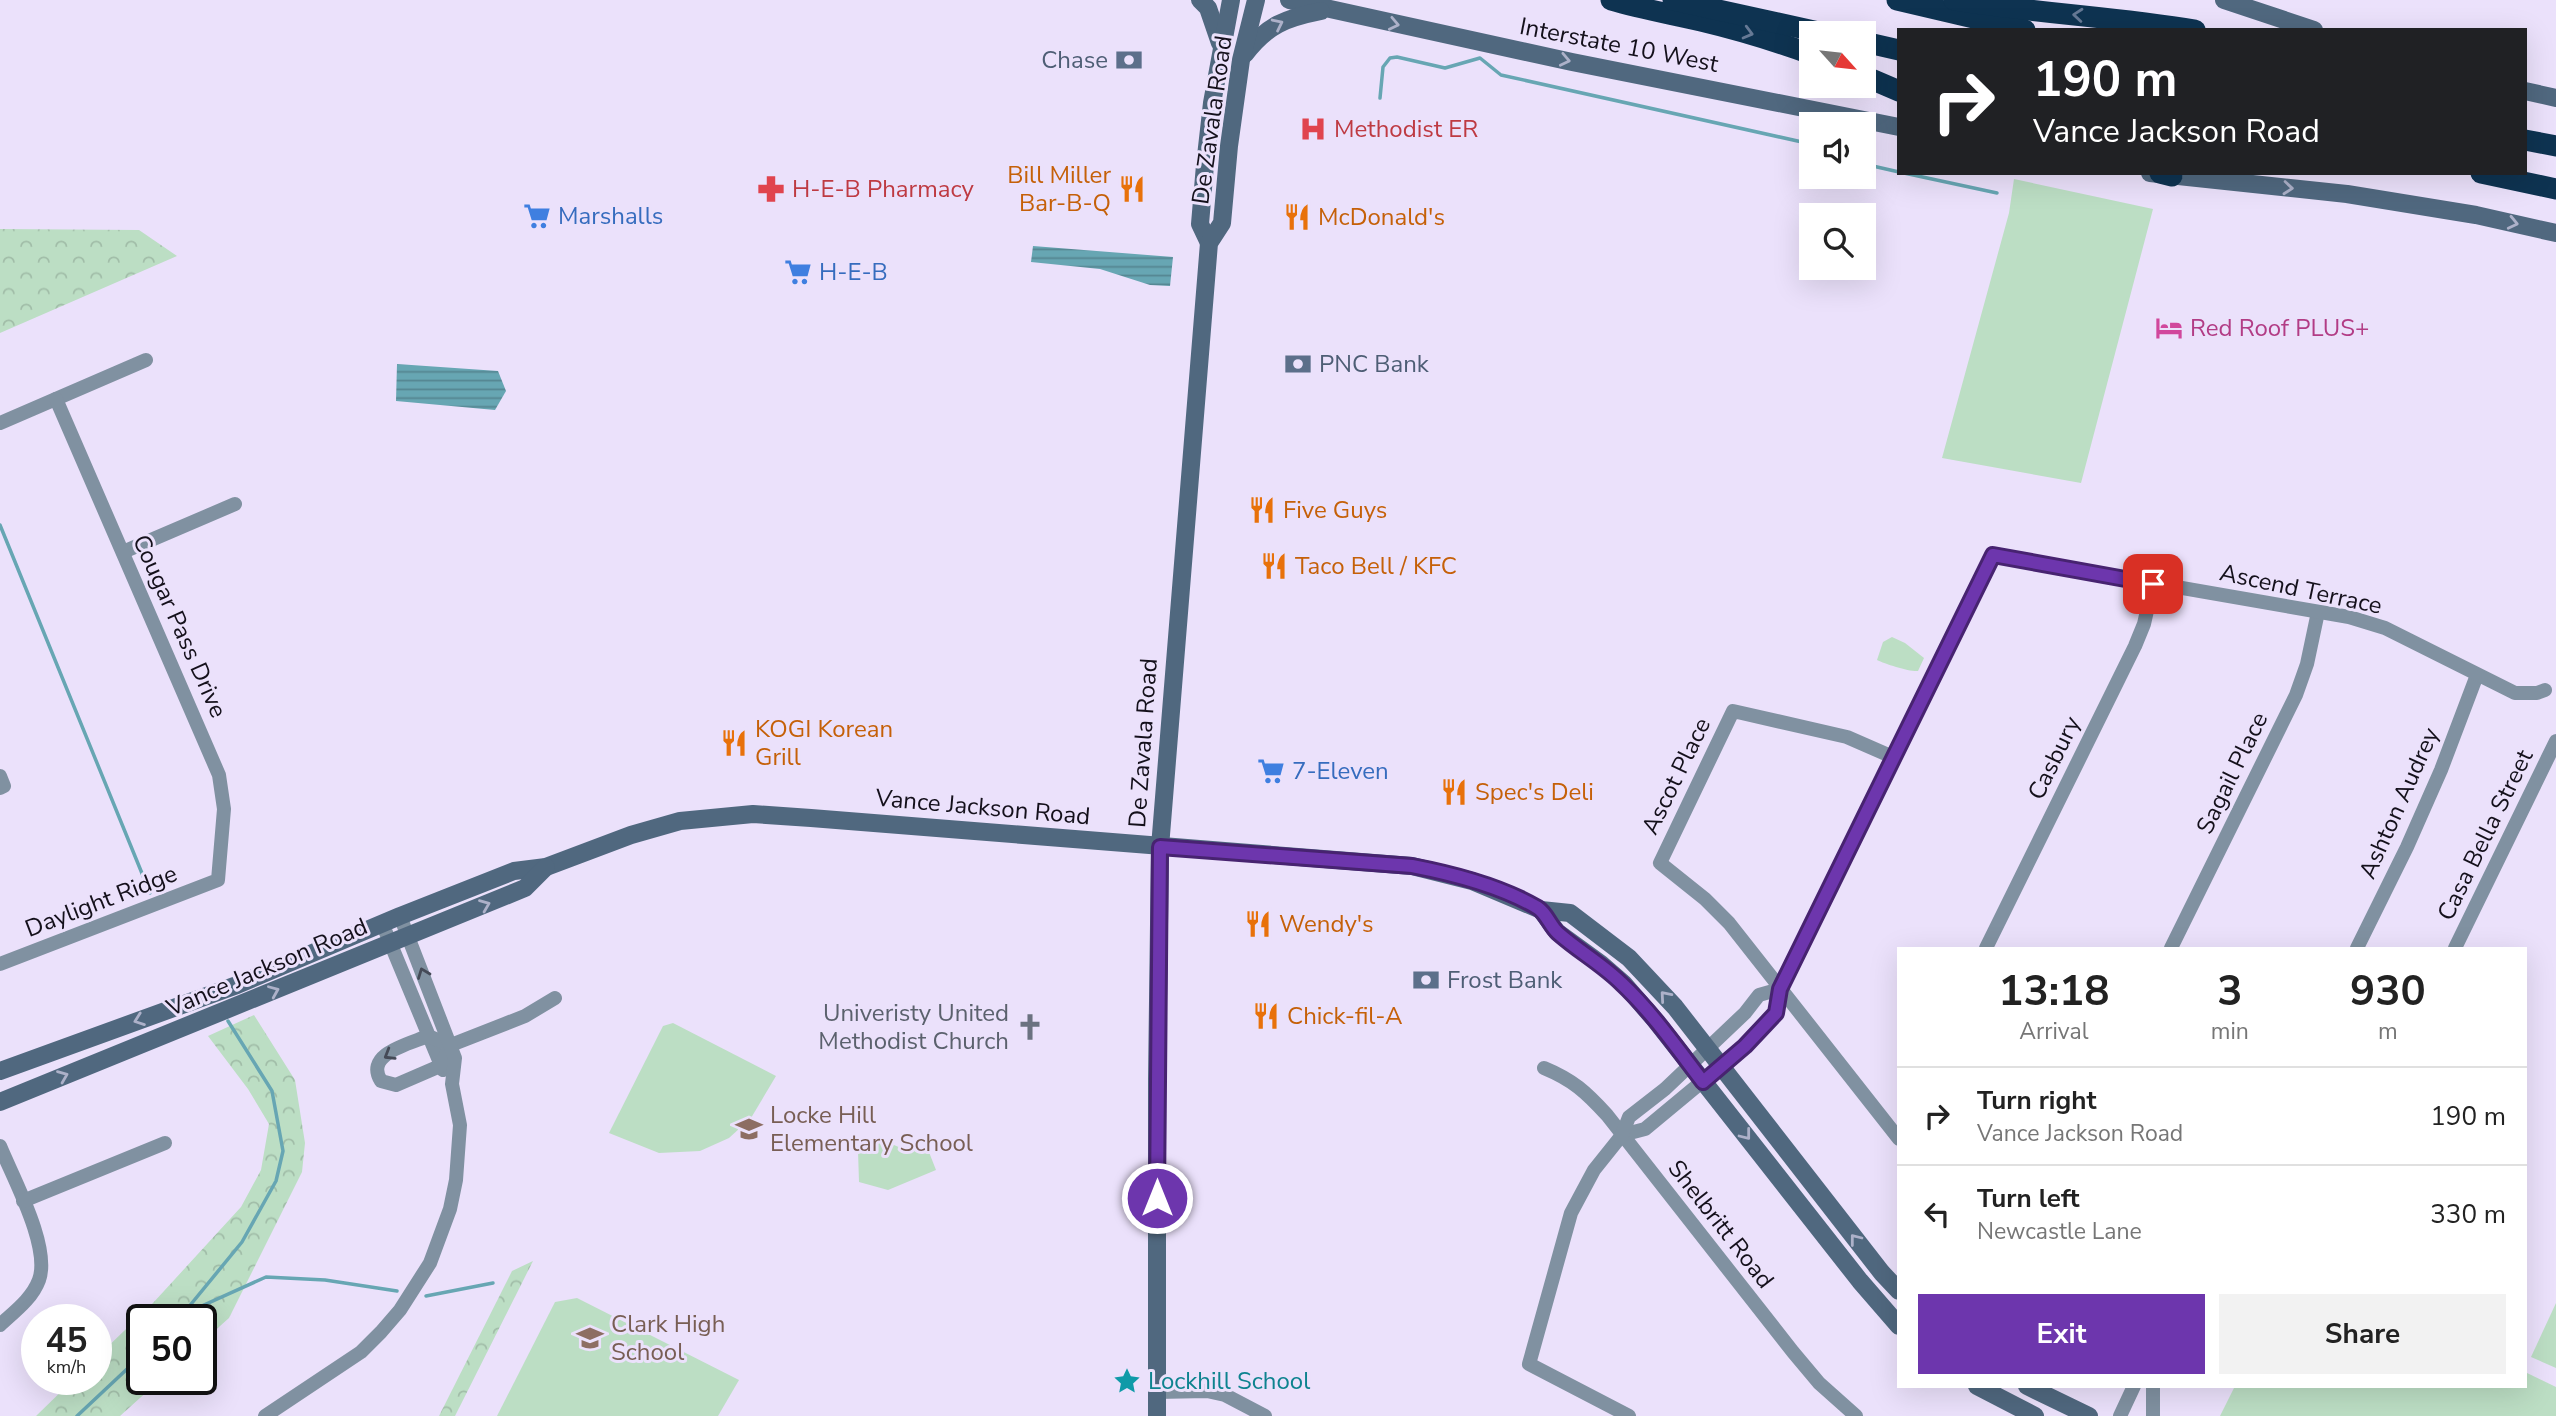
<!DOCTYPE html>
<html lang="en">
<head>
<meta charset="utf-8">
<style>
  body { margin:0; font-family:"Nunito Sans",sans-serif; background:#f2f2f2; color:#222; height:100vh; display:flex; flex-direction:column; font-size:26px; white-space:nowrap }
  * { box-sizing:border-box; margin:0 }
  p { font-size:23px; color:#767676 }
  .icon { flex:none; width:38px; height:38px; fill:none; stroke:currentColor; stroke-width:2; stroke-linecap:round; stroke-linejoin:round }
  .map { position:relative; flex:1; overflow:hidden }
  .panel { position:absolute; left:1897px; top:947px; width:630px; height:441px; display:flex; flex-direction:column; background:#fff; border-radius:0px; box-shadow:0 7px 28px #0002 }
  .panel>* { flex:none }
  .hud { position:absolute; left:1897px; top:28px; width:630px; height:147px; border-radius:0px; box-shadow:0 7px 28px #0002; background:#202124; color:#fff; overflow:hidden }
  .needle { width:46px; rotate:117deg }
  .fabs { position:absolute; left:1799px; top:21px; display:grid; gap:14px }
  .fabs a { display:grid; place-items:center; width:77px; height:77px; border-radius:0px; background:#fff; box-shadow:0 7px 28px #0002; font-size:35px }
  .speed { position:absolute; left:21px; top:1304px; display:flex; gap:14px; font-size:35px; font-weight:700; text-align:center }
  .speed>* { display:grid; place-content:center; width:91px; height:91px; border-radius:50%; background:#fff; box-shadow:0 7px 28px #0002; line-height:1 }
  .speed small { font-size:18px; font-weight:400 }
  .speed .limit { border:4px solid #111; border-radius:10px; background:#fff; color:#111 }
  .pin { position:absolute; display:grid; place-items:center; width:60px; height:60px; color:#fff; margin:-30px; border-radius:14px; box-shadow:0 4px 10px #0006 }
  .me { position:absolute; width:77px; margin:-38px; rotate:0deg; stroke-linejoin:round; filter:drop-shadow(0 0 5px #0008) }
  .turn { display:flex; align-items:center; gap:24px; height:147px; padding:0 21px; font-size:32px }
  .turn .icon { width:91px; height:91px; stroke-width:2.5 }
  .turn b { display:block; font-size:49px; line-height:60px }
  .eta { display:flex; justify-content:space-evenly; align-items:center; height:119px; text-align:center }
  .eta b { font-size:42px; font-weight:700; line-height:49px }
  .button { display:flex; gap:14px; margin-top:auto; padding:14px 21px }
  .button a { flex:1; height:80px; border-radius:0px; background:#6d36ad; color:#fff; font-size:28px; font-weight:700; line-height:80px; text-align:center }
  .button a+a { background:#f2f2f2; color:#222 }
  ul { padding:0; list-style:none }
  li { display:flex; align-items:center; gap:21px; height:98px; padding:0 21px; border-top:2px solid #e0e0e0 }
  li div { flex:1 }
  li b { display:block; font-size:26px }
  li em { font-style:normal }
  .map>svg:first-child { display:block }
  .green { fill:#bcdec4 }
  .forest { fill:url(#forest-crowns) }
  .water { fill:url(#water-rules) }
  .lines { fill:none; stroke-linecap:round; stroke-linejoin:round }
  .stream { stroke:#67a6b3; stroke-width:3.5 }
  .minor { stroke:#8091a1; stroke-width:14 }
  .secondary { stroke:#50687f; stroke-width:18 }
  .motorway { stroke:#0e3351; stroke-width:21 }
  .oneway { stroke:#667995 }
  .oneway2 { stroke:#adb1c9 }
  .oneway3 { stroke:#454a57 }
  .route-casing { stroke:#472370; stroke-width:18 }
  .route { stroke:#6d36ad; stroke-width:12 }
  .labels { text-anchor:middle; stroke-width:6; stroke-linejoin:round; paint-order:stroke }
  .street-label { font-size:24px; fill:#14101b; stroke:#ebe1fb }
  .service-label { font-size:24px; fill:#4e5e75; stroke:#ebe1fb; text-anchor:start }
  .health-label { font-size:24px; fill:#be3a42; stroke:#ebe1fb; text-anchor:start }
  .food-label { font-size:24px; fill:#c56008; stroke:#ebe1fb; text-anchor:start }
  .shop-label { font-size:24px; fill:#366cbe; stroke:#ebe1fb; text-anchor:start }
  .hotel-label { font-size:24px; fill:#b23c85; stroke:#ebe1fb; text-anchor:start }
  .worship-label { font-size:24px; fill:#5b616d; stroke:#ebe1fb; text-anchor:end }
  .education-label { font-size:24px; fill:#785e54; stroke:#ebe1fb; text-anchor:start }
  .culture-label { font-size:24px; fill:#0d838f; stroke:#ebe1fb; text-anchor:start }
</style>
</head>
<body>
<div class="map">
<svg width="2556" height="1416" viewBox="0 0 2556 1416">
  <defs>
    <pattern id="forest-crowns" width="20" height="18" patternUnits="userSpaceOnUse" patternTransform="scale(1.75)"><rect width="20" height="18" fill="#bcdec4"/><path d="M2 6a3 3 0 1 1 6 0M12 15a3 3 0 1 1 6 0" fill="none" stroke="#a1bda8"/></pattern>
    <pattern id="water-rules" width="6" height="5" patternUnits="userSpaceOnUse" patternTransform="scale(1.75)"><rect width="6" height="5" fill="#67a6b3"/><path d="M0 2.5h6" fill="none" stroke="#548691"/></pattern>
  </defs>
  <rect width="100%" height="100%" fill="#ebe1fb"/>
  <g class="green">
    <polygon points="2014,179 2153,209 2081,483 1942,458 2009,213"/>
    <path d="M1892,637L1905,643L1924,658L1918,671C1910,672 1885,664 1877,660L1883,642Z"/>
    <polygon points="673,1023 776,1076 751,1118 729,1138 700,1151 659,1153 609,1133 663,1026"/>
    <polygon points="880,1139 908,1151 927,1147 936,1170 888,1190 859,1182 858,1151"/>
    <polygon points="577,1298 739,1380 718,1416 497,1416 555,1302"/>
    <polygon points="2556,1303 2556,1368 2531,1357"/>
    <polygon points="2525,1372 2556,1387 2556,1416 2220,1416 2235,1386 2525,1386"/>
  </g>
  <g class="forest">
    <polygon points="0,229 139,230 177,256 0,333"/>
    <polygon points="254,1015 295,1080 305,1143 302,1172 229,1318 201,1343 201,1320 142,1320 142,1379 161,1379 120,1416 36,1416 74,1379 96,1379 96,1358 153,1303 241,1207 261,1170 269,1124 248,1089 208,1036"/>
    <polygon points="533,1261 455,1416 439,1416 512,1271"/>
  </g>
  <g class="water">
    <polygon points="1033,246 1173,257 1170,286 1150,285 1100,269 1031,262"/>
    <polygon points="397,364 498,371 506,391 495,410 396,401"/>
  </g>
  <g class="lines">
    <g class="stream">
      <polyline points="1380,98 1383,67 1390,58 1397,57 1445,68 1480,58 1501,75 1811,144"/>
      <polyline points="1864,164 1899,172"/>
      <polyline points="1904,173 1997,193"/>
      <polyline points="0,525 150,893"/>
      <polyline points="426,1296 493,1283"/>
      <polyline points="184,1314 266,1277 325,1280 397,1291"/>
      <polyline points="178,1320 242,1242 276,1181 283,1151 272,1091 228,1021"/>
      <polyline points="77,1416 142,1355"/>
    </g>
    <g class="minor">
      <polyline points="0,423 146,360"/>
      <polyline points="123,552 235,504"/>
      <polyline points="1895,758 1847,737 1733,711 1660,863 1705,899 1729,923 1899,1139"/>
      <polyline points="0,776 4,786 0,788"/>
      <polyline points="382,923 443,1070"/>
      <polyline points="1986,948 2135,646 2144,624 2153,584"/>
      <polyline points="2171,948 2296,695 2307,664 2318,612"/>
      <polyline points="2357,948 2407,847 2441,770 2477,675"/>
      <polyline points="2455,948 2556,741"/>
      <polyline points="0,964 218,880 224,809 219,775 56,399"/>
      <path d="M451,1045L428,1036C409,1044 364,1054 381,1081L396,1085L440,1066L451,1045L525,1016L555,998"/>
      <path d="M1544,1068C1573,1080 1586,1092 1607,1115L1793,1352L1819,1383L1856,1416"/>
      <polyline points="1622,1135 1645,1129 1745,1046 1776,1013 1780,989 1993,555 2349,617 2385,628 2515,693 2537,693 2545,690"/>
      <path d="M0,1146C13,1178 51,1247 39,1280C32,1299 14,1312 0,1325"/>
      <polyline points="23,1201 165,1143"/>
      <polyline points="2153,1386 2153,1416"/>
      <polyline points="1157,1392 1207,1391 1225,1395 1265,1416"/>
      <polyline points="265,1416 361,1352 381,1332 400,1310 430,1263 450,1209 456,1180 460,1125 452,1084 455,1058 400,916"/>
      <polyline points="1629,1416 1529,1364 1571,1213 1594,1170 1622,1135 1629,1117 1665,1089 1745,1013 1759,995 1780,989"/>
      <polyline points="2120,1416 2134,1386"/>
    </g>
    <g class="secondary">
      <polyline points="1200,0 1208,8 1220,43"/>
      <polyline points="1289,0 1572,62 1899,127"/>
      <polyline points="2224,0 2314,30"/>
      <path d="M1245,54C1267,25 1286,18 1321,11"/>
      <polyline points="2525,91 2556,98"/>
      <polyline points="2150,173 2347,194 2476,215 2556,233"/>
      <polyline points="1209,243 1200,224 1205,165 1212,103 1231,0"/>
      <polyline points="1541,910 1557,932 1601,964 1624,984 1655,1020 1860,1281 1899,1326"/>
      <polyline points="0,1071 237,985 400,916 514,871 546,867 631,835 680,821 753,814 811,818 1412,866 1472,881 1541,910 1570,913 1629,958 1675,1007 1882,1273 1899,1291"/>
      <polyline points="0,1102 525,888 546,867"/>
      <polyline points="1977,1386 2035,1416"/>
      <polyline points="2027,1386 2089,1416"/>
      <polyline points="1157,1416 1157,1079 1160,847 1209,243 1222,223 1229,146 1241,60 1256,0"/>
    </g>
    <g class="motorway">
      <path d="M1611,0C1641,9 1671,14 1701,21C1739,30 1775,41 1811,54"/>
      <polyline points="1673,0 1823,33"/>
      <polyline points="1897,0 2025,30"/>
      <path d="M1954,0C2034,13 2115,17 2195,30"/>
      <polyline points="1864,42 1899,50"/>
      <polyline points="1864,76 1899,91"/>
      <polyline points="2525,140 2556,146"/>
      <polyline points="2160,173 2172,176"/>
      <polyline points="2481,173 2556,189"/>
    </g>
  </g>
  <defs><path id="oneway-chevron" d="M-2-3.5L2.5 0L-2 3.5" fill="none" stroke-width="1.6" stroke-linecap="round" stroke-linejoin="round" transform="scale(1.75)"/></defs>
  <g class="oneway">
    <use href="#oneway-chevron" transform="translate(2078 15) rotate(-175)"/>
    <use href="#oneway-chevron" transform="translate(1748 33) rotate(15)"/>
  </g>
  <g class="oneway2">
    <use href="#oneway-chevron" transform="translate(1278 24) rotate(-26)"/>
    <use href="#oneway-chevron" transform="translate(1394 24) rotate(12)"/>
    <use href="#oneway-chevron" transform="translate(1565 60) rotate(12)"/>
    <use href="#oneway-chevron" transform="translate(2288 188) rotate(5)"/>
    <use href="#oneway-chevron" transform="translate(2513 223) rotate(13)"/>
    <use href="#oneway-chevron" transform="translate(485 905) rotate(-22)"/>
    <use href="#oneway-chevron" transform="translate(274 991) rotate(-23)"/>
    <use href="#oneway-chevron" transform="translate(1665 996) rotate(-131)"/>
    <use href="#oneway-chevron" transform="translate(139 1020) rotate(160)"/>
    <use href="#oneway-chevron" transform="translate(63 1076) rotate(-22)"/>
    <use href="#oneway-chevron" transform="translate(1746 1135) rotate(52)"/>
    <use href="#oneway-chevron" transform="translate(1855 1239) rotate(-128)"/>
  </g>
  <g class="oneway3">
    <use href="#oneway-chevron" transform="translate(423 973) rotate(-111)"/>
    <use href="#oneway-chevron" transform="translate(389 1055) rotate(149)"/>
  </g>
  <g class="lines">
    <defs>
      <path id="route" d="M1157,1198L1160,847L1412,866C1454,874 1501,886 1538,908C1547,914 1550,926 1558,933C1578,951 1602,964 1621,983C1652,1012 1677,1048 1703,1082L1745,1046L1776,1013L1780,989L1993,555L2153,584"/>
    </defs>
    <use href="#route" class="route-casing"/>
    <use href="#route" class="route"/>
  </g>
  <defs>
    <symbol id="bank-bare" viewBox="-9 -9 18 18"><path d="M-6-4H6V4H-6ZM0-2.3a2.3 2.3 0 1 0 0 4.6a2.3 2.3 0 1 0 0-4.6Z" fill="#5c6f8a" stroke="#ebe1fb" stroke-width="2.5" paint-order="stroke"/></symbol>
    <symbol id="hospital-bare" viewBox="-9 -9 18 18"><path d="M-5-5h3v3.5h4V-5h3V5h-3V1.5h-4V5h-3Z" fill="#e0444e" stroke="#ebe1fb" stroke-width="2.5" paint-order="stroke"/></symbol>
    <symbol id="pharmacy-bare" viewBox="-9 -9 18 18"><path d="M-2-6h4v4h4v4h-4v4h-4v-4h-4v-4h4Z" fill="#e0444e" stroke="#ebe1fb" stroke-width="2.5" paint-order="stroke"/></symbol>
    <symbol id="restaurant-bare" viewBox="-9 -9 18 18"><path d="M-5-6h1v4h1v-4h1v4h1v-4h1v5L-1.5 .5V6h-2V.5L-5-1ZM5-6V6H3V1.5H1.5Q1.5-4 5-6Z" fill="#e8710a" stroke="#ebe1fb" stroke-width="2.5" paint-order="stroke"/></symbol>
    <symbol id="supermarket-bare" viewBox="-9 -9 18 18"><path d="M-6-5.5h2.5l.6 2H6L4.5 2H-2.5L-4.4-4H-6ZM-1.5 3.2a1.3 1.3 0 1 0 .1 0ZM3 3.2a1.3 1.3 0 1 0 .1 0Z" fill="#3f7fe0" stroke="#ebe1fb" stroke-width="2.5" paint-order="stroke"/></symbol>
    <symbol id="hotel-bare" viewBox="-9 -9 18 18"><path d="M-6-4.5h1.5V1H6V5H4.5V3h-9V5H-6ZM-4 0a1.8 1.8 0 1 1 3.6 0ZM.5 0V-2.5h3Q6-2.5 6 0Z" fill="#d1479c" stroke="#ebe1fb" stroke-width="2.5" paint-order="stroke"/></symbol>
    <symbol id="church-bare" viewBox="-9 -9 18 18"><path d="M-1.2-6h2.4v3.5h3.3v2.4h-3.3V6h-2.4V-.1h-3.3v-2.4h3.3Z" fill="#6b7280" stroke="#ebe1fb" stroke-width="2.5" paint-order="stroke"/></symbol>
    <symbol id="school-bare" viewBox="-9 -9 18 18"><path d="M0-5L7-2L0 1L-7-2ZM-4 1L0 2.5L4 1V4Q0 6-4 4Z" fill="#8d6e63" stroke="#ebe1fb" stroke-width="2.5" paint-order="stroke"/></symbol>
    <symbol id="sight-bare" viewBox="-9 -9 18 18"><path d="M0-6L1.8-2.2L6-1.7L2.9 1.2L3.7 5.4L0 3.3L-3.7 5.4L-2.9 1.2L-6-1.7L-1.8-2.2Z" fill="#0f9aa8" stroke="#ebe1fb" stroke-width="2.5" paint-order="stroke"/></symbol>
  </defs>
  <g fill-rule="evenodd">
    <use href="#bank-bare" x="1110" y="41" width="38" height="38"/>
    <use href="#hospital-bare" x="1294" y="110" width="38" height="38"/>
    <use href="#pharmacy-bare" x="752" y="170" width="38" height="38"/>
    <use href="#restaurant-bare" x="1113" y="170" width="38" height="38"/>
    <use href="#supermarket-bare" x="518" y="197" width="38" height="38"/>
    <use href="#restaurant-bare" x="1278" y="198" width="38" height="38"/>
    <use href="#supermarket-bare" x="779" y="253" width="38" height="38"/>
    <use href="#hotel-bare" x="2150" y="309" width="38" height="38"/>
    <use href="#bank-bare" x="1279" y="345" width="38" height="38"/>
    <use href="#restaurant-bare" x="1243" y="491" width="38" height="38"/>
    <use href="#restaurant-bare" x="1255" y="547" width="38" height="38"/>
    <use href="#restaurant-bare" x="715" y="724" width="38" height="38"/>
    <use href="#supermarket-bare" x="1252" y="752" width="38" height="38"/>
    <use href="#restaurant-bare" x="1435" y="773" width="38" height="38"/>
    <use href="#restaurant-bare" x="1239" y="905" width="38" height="38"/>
    <use href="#bank-bare" x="1407" y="961" width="38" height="38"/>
    <use href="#restaurant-bare" x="1247" y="997" width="38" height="38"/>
    <use href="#church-bare" x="1011" y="1008" width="38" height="38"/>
    <use href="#school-bare" x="730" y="1110" width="38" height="38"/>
    <use href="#school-bare" x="571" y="1319" width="38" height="38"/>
    <use href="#sight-bare" x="1108" y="1362" width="38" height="38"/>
  </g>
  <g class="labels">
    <g class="street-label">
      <text transform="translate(1619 45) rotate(11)" y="8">Interstate 10 West</text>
      <text transform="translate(1212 120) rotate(-82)" y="8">De Zavala Road</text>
      <text transform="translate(2301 589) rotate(12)" y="8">Ascend Terrace</text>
      <text transform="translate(180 626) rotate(66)" y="8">Cougar Pass Drive</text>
      <text transform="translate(1143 743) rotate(-86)" y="8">De Zavala Road</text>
      <text transform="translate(2054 758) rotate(-64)" y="8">Casbury</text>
      <text transform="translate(2232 773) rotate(-64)" y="8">Sagail Place</text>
      <text transform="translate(1676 776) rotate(-64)" y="8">Ascot Place</text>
      <text transform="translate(2399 803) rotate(-66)" y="8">Ashton Audrey</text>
      <text transform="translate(983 807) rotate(5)" y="8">Vance Jackson Road</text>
      <text transform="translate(2485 835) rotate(-64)" y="8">Casa Bella Street</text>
      <text transform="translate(101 901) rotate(-21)" y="8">Daylight Ridge</text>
      <text transform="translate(267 967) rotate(-23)" y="8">Vance Jackson Road</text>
      <text transform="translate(1721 1224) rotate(52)" y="8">Shelbritt Road</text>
    </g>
    <g class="service-label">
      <text x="1108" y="68" text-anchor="end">Chase</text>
      <text x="1319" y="372">PNC Bank</text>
      <text x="1447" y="988">Frost Bank</text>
    </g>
    <g class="health-label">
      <text x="1334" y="137">Methodist ER</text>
      <text x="792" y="197">H-E-B Pharmacy</text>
    </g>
    <g class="food-label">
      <text x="1111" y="183" text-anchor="end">Bill Miller<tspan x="1111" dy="28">Bar-B-Q</tspan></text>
      <text x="1318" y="225">McDonald's</text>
      <text x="1283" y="518">Five Guys</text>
      <text x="1295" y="574">Taco Bell / KFC</text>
      <text x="755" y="737">KOGI Korean<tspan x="755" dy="28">Grill</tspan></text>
      <text x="1475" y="800">Spec's Deli</text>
      <text x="1279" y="932">Wendy's</text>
      <text x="1287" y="1024">Chick-fil-A</text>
    </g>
    <g class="shop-label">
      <text x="558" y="224">Marshalls</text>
      <text x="819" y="280">H-E-B</text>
      <text x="1292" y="779">7-Eleven</text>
    </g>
    <g class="hotel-label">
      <text x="2190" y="336">Red Roof PLUS+</text>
    </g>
    <g class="worship-label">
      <text x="1009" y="1021">Univeristy United<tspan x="1009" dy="28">Methodist Church</tspan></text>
    </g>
    <g class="education-label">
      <text x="770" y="1123">Locke Hill<tspan x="770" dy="28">Elementary School</tspan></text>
      <text x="611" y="1332">Clark High<tspan x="611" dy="28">School</tspan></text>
    </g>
    <g class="culture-label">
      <text x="1148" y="1389">Lockhill School</text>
    </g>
  </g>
</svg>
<div class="fabs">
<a><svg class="needle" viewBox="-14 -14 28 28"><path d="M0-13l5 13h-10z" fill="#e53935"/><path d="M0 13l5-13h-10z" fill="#767676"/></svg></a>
<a><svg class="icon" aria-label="sound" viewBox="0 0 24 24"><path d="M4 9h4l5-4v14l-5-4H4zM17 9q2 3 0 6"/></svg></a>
<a><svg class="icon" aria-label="search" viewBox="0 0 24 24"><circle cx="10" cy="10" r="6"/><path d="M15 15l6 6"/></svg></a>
</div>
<div class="speed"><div>45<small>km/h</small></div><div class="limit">50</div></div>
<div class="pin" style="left:2153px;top:584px;background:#d93025"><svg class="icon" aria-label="arrive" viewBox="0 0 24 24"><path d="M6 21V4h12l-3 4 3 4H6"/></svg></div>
<svg class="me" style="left:1157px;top:1198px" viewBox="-20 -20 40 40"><circle r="17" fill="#6d36ad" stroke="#fff" stroke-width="3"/><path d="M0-11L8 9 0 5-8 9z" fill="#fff"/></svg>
<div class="hud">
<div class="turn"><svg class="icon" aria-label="right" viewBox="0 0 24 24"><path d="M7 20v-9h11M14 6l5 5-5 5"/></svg><div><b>190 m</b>Vance Jackson Road</div></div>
</div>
<section class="panel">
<div class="eta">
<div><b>13:18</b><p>Arrival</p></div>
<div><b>3</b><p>min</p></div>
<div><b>930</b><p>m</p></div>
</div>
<ul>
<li><svg class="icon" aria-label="right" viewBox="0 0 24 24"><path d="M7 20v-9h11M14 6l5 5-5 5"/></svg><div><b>Turn right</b><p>Vance Jackson Road</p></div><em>190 m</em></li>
<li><svg class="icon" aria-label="left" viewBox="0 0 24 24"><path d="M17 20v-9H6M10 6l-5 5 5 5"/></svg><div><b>Turn left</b><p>Newcastle Lane</p></div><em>330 m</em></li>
</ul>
<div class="button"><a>Exit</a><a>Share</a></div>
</section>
</div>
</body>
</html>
